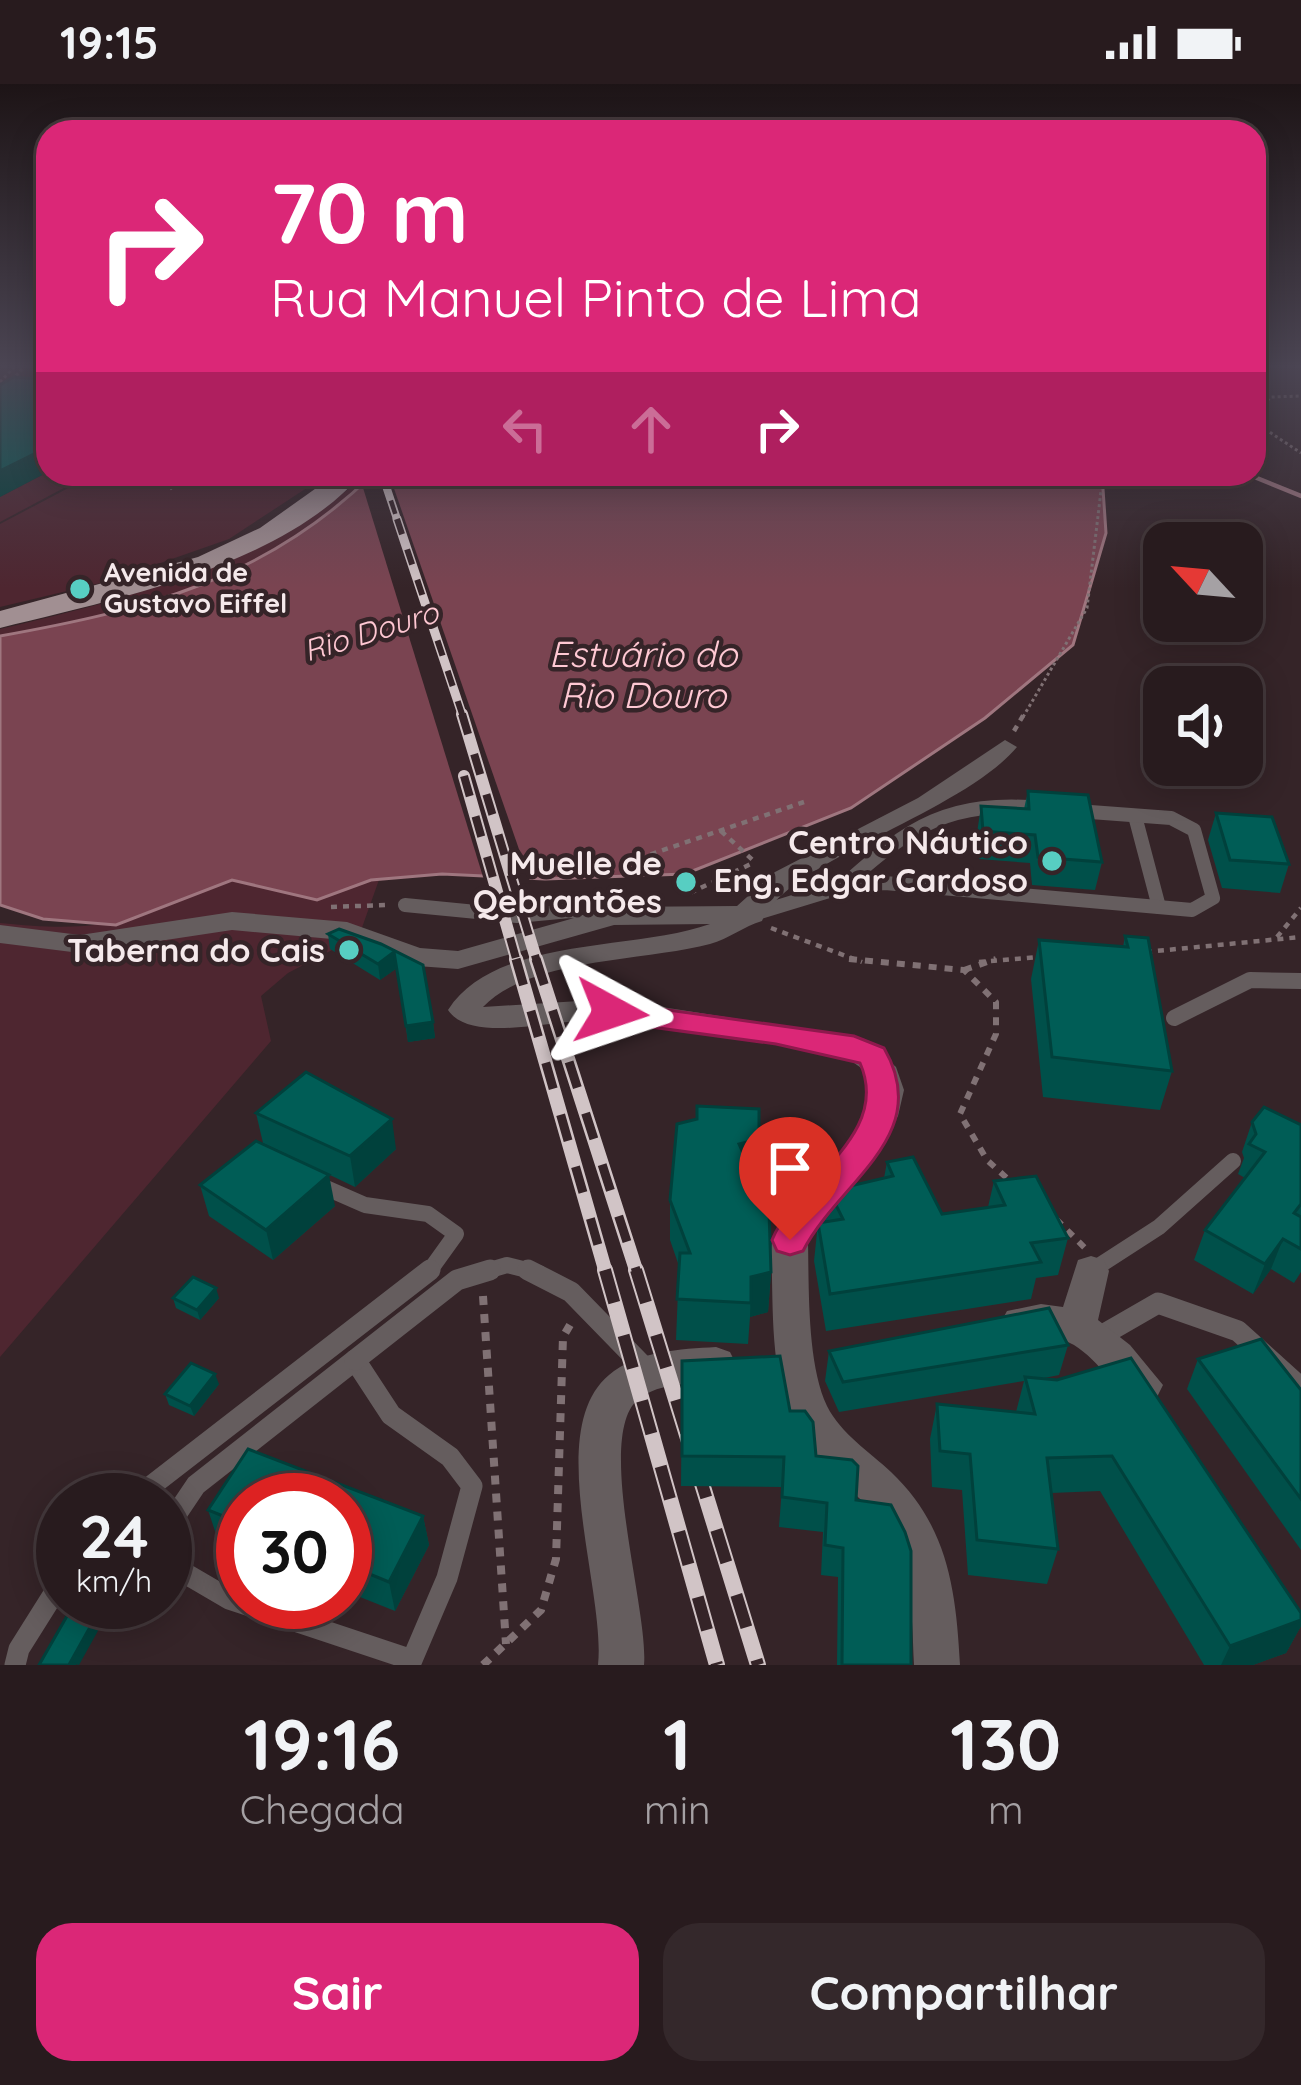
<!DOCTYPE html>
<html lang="pt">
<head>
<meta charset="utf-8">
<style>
  body { margin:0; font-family:Quicksand,sans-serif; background:#34282b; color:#f1f3f6; height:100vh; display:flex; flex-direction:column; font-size:45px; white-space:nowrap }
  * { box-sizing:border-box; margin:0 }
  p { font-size:39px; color:#a5a1a4 }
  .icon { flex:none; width:66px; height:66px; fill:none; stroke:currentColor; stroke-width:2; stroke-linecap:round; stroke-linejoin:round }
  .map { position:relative; height:1581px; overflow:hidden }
  .sheet { display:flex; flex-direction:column; background:#281b1e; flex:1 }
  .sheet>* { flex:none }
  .banner { position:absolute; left:36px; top:36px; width:1230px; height:366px; border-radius:36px; box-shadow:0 6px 30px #0003,0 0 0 3px #44393c; background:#db2777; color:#fff; overflow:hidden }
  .needle { width:78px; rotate:296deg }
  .tools { position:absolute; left:1143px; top:438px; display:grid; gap:24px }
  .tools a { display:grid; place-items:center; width:120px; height:120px; border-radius:24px; background:#281b1e; box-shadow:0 6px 30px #0003,0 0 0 3px #44393c; font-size:60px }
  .speed { position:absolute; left:36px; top:1389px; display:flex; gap:24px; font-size:60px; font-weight:700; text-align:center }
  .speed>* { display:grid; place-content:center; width:156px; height:156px; border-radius:50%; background:#281b1e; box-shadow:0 6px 30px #0003,0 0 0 3px #44393c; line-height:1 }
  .speed small { font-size:30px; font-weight:400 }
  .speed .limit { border:18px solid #d22; background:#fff; color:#111 }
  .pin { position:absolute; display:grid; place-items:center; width:102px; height:102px; color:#fff; margin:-123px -51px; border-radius:50% 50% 50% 0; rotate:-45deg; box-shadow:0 0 12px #0007 }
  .pin .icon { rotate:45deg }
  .me { position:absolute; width:132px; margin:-66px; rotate:95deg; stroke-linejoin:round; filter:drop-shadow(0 0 9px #0008) }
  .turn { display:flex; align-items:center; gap:42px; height:252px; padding:0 36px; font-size:54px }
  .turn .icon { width:156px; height:156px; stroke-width:2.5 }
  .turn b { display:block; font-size:84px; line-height:102px }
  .lanes { display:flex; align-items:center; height:114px; padding:0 36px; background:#0003; justify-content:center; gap:60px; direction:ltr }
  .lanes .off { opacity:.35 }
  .eta { display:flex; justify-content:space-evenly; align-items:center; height:204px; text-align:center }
  .eta b { font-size:72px; font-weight:700; line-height:84px }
  .action { display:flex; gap:24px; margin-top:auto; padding:24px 36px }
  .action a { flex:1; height:138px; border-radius:36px; background:#db2777; color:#fff; font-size:48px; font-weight:700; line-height:138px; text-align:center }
  .action a+a { background:#34282b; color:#f1f3f6 }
  .status { display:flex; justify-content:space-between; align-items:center; height:84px; padding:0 60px; background:#281b1e; direction:ltr }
  .status svg { height:33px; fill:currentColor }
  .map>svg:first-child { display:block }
  .green { fill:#4e2630 }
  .water { fill:#7a4451; stroke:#9f767f; stroke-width:3 }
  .pier { fill:#352428 }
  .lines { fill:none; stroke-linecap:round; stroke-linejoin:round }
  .stream { stroke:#9f767f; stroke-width:4.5 }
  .path-far3 { stroke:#807174; stroke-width:3; stroke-dasharray:3 3; stroke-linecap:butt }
  .path-far2 { stroke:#807174; stroke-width:4.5; stroke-dasharray:6 6; stroke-linecap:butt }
  .path-far1 { stroke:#807174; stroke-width:6; stroke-dasharray:8 8; stroke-linecap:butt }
  .path { stroke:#807174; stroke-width:8; stroke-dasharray:9 9; stroke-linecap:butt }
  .lane-far2 { stroke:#655d5e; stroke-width:14 }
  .lane-far1 { stroke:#655d5e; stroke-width:16 }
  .lane { stroke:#655d5e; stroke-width:21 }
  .street { fill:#655d5e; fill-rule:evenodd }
  .primary { fill:#a18f92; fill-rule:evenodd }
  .rail-far4-casing { stroke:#d1c4c6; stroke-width:8 }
  .rail-far3-casing { stroke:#d1c4c6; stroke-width:9 }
  .rail-far2-casing { stroke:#d1c4c6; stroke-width:12 }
  .rail-far1-casing { stroke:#d1c4c6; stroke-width:14 }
  .rail-casing { stroke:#d1c4c6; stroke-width:16 }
  .rail-far4 { stroke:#352428; stroke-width:4.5; stroke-dasharray:14; stroke-linecap:butt }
  .rail-far3 { stroke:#352428; stroke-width:6; stroke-dasharray:16; stroke-linecap:butt }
  .rail-far2 { stroke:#352428; stroke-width:8; stroke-dasharray:21; stroke-linecap:butt }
  .rail-far1 { stroke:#352428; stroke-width:9; stroke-dasharray:27; stroke-linecap:butt }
  .rail { stroke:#352428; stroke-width:12; stroke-dasharray:34; stroke-linecap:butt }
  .wall { fill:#00504a }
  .shaded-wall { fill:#00413c }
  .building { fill:#005d56; stroke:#00413c; stroke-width:3 }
  .route { fill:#db2777; stroke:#8e194d; stroke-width:3 }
  .poi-dot { fill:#57cec2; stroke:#352428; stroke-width:4.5 }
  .labels { text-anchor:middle; stroke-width:9; stroke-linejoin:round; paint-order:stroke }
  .far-poi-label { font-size:27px; font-weight:bold; fill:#f5e9eb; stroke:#352428; text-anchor:start }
  .far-water-label { font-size:30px; font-style:italic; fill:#ffc8d3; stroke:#352428 }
  .poi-label { font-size:33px; font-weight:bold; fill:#f5e9eb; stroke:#352428; text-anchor:end }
  .water-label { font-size:36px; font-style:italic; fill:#ffc8d3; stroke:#352428 }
</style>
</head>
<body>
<div class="status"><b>19:15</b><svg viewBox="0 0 49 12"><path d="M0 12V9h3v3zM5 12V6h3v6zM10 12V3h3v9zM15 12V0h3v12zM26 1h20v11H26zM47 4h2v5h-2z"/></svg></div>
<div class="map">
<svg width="1301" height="1581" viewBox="0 0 1301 1581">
  <rect width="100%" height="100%" fill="#352428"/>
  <g class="green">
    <polygon points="48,388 90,390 0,438 0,413"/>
    <polygon points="95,390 181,390 171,398 176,405 196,390 328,390 229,455 109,497 0,523 0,440"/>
    <path d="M369,390C369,394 358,405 349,413C259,503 121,530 0,552V545C147,510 246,483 369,390Z"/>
    <path d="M227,779L380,793L359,852L288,889L261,912L271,957L0,1273V839C97,849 151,842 227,779Z"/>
  </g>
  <path class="water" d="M373,390H1102L1106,449L1073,561L985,634L851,724L685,790L545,795L442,790L371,796L317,816L232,796L116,841L43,835L0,821V552C145,526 265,496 373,390Z"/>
  <polygon class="pier" points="365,390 389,390 531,800 484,796 360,394"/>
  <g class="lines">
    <polyline class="stream" points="1247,390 1301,412"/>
    <g class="path-far3">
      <polyline points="12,296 24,283"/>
      <polyline points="0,298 14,283"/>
      <polyline points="1254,306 1267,315"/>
      <polyline points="1254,329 1271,313 1301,312"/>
      <polyline points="1254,331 1262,343 1301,369"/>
      <polyline points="175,401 184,390"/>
      <polyline points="170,405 192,390"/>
      <polyline points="1023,633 1087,524 1103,390"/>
    </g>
    <g class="path-far2">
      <polyline points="1014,647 1024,630"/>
      <polyline points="721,747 756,779"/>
      <polyline points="628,778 804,718"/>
      <polyline points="690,809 755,778"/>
      <polyline points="331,823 385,821"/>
      <polyline points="771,844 862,878"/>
      <polyline points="1277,853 1301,824"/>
      <polyline points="1146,868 1301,853"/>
      <polyline points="979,878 1039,873"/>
    </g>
    <g class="path-far1">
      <polyline points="849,875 964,886 996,918 996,950 960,1030 987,1076 1010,1097"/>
      <polyline points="964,886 996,875"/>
      <polyline points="1056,1135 1085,1164"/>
    </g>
    <g class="path">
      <polyline points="483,1212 506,1560"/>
      <polyline points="483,1581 541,1526 556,1475 563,1253 570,1241"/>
    </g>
    <g class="lane-far2">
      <polyline points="1135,732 1159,823"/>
      <path d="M842,803C910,741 950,716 1043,724"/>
      <polyline points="405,821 517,832 570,827 608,831"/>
      <polyline points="757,829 842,803 885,799 1192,826 1213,814 1194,746 1171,734 1077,727"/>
    </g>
    <g class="lane-far1">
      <polyline points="1174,934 1250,896 1301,897"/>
      <polyline points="317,1100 365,1121 428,1130 456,1150 428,1189"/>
      <polyline points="1091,1187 1159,1143 1233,1077"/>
      <polyline points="480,1189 507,1181 539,1189"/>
    </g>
    <g class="lane">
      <polyline points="528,1186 571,1208 646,1285"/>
      <polyline points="1099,1253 1158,1219 1238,1247 1301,1304"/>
      <polygon points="355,1276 391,1331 450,1373 472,1402 447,1494 412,1576 229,1515 176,1484 167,1444 196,1401"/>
      <polyline points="355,1276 457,1196 490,1186"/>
      <polyline points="133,1416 430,1186"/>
      <polyline points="15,1581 19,1565 63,1495"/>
    </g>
    <g class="street">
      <path d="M1005,656L1017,663C962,729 785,778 762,837C744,842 729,855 710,860C647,877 529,874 483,923L579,917L643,920L865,955L896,983L904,1006L898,1032L878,1067L808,1158C809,1205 807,1280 827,1322C841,1350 870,1368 891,1388C948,1442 956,1506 960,1581H914C911,1510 913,1466 859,1414C840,1395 817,1378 802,1355C773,1308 773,1248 772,1195C772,1183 770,1169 772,1158C782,1112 897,1038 866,990C862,983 851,977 845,973C758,959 668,937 580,937C545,938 469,958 448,926C495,852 635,867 710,840L614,841L458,885L417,882L343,856L232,846L80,869L0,859V841L80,851L232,828L347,838L420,864L458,867L613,823L737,822L775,788L918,714Z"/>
      <path d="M1091,1172L1104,1176L1109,1187L1098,1236L1130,1261L1163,1301L1157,1313L1143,1319C1115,1308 1100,1277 1074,1261C1053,1248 1029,1257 1007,1249L1001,1238L1007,1227L1041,1220L1063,1223L1078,1176Z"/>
      <path d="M716,1263L730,1268L736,1280L730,1292C701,1303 668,1295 641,1313C592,1345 649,1525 644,1581H598C606,1507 543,1346 609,1291C637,1267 681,1265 716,1263Z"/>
    </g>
    <path class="primary" d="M336,390H362C280,483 116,515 0,544V527L198,473L260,444Z"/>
    <defs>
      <polyline id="rail-far4" points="382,390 398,438"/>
      <polyline id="rail-far3" points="397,435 463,633"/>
      <g id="rail-far2">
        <polyline points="462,630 537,878"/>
        <polyline points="464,692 517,878"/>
      </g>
      <g id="rail-far1">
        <polyline points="516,875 606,1189"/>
        <polyline points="536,875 637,1189"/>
      </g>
      <g id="rail">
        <polyline points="605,1186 717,1581"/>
        <polyline points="636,1186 758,1581"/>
      </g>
    </defs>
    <use href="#rail-far4" class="rail-far4-casing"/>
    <use href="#rail-far3" class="rail-far3-casing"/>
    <use href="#rail-far2" class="rail-far2-casing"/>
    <use href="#rail-far1" class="rail-far1-casing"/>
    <use href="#rail" class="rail-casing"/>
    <use href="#rail-far4" class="rail-far4"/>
    <use href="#rail-far3" class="rail-far3"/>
    <use href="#rail-far2" class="rail-far2"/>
    <use href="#rail-far1" class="rail-far1"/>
    <use href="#rail" class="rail"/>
  </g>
  <g class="wall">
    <polygon points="1028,707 1102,778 1095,806 1032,801 1030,779 979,775 977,749 981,722 1024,725"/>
    <polygon points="1216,729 1289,780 1280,809 1222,804 1208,756"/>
    <polygon points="328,850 381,860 433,938 435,954 408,958 397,884 380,896 330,865"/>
    <polygon points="1125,852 1172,987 1160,1026 1043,1013 1031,895 1039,856 1123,863"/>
    <polygon points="256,1029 396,1065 355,1103 263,1059"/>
    <polygon points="1252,1038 1301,1041 1301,1188 1294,1199 1271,1185 1253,1210 1194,1176 1205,1146 1245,1094 1238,1090 1244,1074 1242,1068"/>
    <polygon points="759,1055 755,1096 771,1188 768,1228 750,1233 748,1260 676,1256 679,1182 670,1156 670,1116"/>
    <polygon points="887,1078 942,1130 988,1123 994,1097 1068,1154 1058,1191 1036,1194 1031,1215 826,1247 814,1177 818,1139 825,1138 829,1107 884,1094"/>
    <polygon points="200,1101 335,1122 273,1176 209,1132"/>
    <polygon points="173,1214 219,1214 200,1236 176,1224"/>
    <polygon points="1068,1261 1059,1291 1039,1295 1301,1529 1301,1542 1286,1569 1253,1581 1204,1581 1100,1407 1051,1409 1058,1465 1047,1500 968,1491 962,1406 932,1403 930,1355 937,1320 1016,1328 1024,1297 839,1328 825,1297 829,1267"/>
    <polygon points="1198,1275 1301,1306 1301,1466 1187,1305"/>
    <polygon points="682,1277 790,1327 816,1372 856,1416 911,1581 837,1581 838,1493 821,1491 823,1448 779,1443 782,1403 681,1402"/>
    <polygon points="219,1300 194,1332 169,1321 165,1310"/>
    <polygon points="248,1365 423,1432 429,1461 395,1527 345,1507 345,1416 243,1416 243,1465 218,1456 208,1426"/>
    <polygon points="290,1518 323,1518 317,1529"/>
  </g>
  <g class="shaded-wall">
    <polygon points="48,363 48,388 0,413 0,387"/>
    <polygon points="394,868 397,884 380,896 378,880"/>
    <polygon points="433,938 435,954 408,958 406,942"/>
    <polygon points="392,1035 396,1065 355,1103 350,1072"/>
    <polygon points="759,1055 756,1095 736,1100 739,1060"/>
    <polygon points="329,1091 335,1122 273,1176 266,1146"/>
    <polygon points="1283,1155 1271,1185 1253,1210 1265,1180"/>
    <polygon points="771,1188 768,1228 750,1233 751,1193"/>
    <polygon points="216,1204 219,1214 200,1236 197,1226"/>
    <polygon points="215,1290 219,1300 194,1332 190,1322"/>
    <polygon points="423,1432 429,1461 395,1527 389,1498"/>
    <polygon points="104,1518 114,1518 79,1581 70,1579"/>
    <polygon points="314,1518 323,1518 317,1529"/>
    <polygon points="1301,1536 1301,1542 1286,1569 1253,1581 1221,1581 1230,1562"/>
  </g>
  <g class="building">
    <polygon points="45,288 48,289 48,363 0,387 0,301 14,293 37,295"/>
    <polygon points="1028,707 1088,711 1102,778 1038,773 1035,751 983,747 981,722 1029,725"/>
    <polygon points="1216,729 1272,733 1289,780 1230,776"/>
    <polygon points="339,845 381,860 423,881 433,938 406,942 394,868 378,880 328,850"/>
    <polygon points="1125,852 1148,854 1172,987 1052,973 1039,856 1128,863"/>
    <polygon points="306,988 392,1035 350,1072 256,1029"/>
    <polygon points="697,1022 759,1025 759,1055 739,1060 769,1127 771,1188 751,1193 751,1219 677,1215 680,1169 690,1169 670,1116 677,1040 697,1035"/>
    <polygon points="1264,1023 1301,1041 1301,1120 1294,1129 1301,1133 1301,1165 1283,1155 1265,1180 1205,1146 1265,1068 1249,1060 1256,1050 1252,1038"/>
    <polygon points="256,1057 329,1091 266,1146 200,1101"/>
    <polygon points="913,1073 942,1130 1005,1121 994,1097 1036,1092 1068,1154 1031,1159 1041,1178 830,1210 818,1139 843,1135 829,1107 893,1092 887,1078"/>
    <polygon points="193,1193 216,1204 197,1226 173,1214"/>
    <polygon points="1049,1224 1068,1261 843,1298 829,1267"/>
    <polygon points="1261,1255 1301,1306 1301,1415 1198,1275"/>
    <polygon points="780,1272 790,1327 805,1327 813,1338 816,1372 852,1376 858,1382 856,1416 891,1421 905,1448 911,1467 911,1581 842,1581 843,1464 825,1461 827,1419 782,1413 784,1373 682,1372 682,1277"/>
    <polygon points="1131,1274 1301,1529 1301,1536 1230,1562 1112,1372 1047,1374 1058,1465 977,1456 970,1370 940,1367 937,1320 1035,1330 1025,1293 1057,1296"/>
    <polygon points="191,1279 215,1290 190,1322 165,1310"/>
    <polygon points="248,1365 423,1432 389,1498 345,1480 345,1416 243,1416 243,1440 208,1426"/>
    <polygon points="75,1518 104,1518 70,1579 76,1581 39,1581"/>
  </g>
  <linearGradient id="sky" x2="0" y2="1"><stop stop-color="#1d1416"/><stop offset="0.56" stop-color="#4b4553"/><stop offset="1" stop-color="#4b4553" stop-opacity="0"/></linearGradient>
  <rect width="1301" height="504" fill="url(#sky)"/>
  <path class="route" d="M611,918L854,952L884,964C935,1052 839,1097 803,1167L790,1171L777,1167L772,1156C797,1095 892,1052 860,979L776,960L600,936L595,928Z"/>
  <g class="poi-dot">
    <circle cx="80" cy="505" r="12"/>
    <circle cx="1052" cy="777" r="12"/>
    <circle cx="686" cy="798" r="12"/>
    <circle cx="349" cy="866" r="12"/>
  </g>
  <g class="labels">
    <g class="far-poi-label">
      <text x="104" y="498">Avenida de<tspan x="104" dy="31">Gustavo Eiffel</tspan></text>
    </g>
    <g class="far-water-label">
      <text transform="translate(371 548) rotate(-17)" y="10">Rio Douro</text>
    </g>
    <g class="poi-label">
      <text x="1028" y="770">Centro Náutico<tspan x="1028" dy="38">Eng. Edgar Cardoso</tspan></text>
      <text x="662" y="791">Muelle de<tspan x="662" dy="38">Qebrantões</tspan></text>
      <text x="325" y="878">Taberna do Cais</text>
    </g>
    <g class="water-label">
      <text x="643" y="583">Estuário do<tspan x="643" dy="41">Rio Douro</tspan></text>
    </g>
  </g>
</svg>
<div class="tools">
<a><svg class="needle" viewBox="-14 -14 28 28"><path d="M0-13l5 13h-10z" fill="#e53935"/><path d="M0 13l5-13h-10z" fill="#a5a1a4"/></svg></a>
<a><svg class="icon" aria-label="sound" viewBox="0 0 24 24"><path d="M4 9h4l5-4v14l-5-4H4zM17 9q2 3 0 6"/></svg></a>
</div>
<div class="speed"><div>24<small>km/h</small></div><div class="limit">30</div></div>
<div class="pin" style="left:790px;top:1156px;background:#d93025"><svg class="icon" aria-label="arrive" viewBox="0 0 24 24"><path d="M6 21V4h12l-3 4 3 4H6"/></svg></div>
<svg class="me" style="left:611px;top:928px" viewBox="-20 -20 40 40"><path d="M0-17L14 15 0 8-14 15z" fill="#db2777" stroke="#fff" stroke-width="4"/></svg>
<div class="banner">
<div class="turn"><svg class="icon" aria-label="right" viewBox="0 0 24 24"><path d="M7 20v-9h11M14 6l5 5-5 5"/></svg><div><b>70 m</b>Rua Manuel Pinto de Lima</div></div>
<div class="lanes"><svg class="icon off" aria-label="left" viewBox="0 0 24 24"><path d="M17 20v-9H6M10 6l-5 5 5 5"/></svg><svg class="icon off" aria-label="ahead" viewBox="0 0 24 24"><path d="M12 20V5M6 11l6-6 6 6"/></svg><svg class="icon" aria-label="right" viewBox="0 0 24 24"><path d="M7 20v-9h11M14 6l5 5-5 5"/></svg></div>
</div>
</div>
<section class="sheet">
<div class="eta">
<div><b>19:16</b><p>Chegada</p></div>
<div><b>1</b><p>min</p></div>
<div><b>130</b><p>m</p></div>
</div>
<div class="action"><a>Sair</a><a>Compartilhar</a></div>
</section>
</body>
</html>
